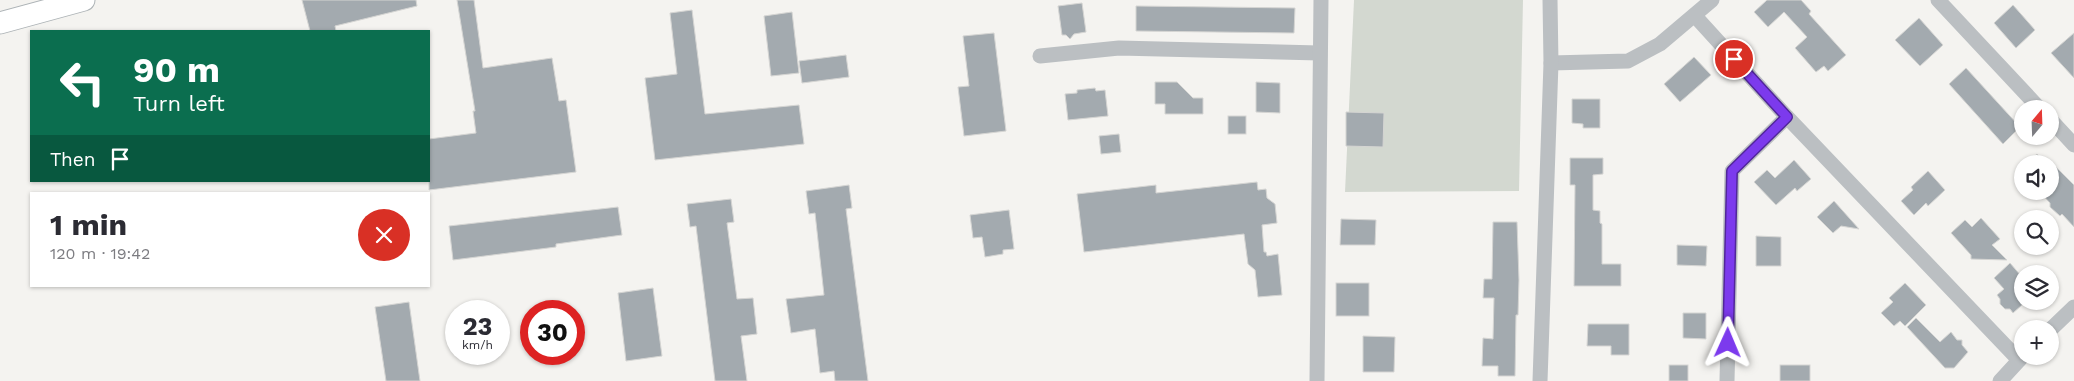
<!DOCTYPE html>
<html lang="en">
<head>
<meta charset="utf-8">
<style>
  body { margin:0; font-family:"Work Sans",sans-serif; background:#f7f7f7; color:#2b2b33; height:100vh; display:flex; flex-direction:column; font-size:19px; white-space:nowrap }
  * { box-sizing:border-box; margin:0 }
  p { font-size:16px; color:#7c7c81 }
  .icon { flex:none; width:28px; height:28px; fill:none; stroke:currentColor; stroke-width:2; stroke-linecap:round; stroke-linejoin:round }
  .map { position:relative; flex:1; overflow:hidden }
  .side { position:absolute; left:30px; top:192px; width:400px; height:95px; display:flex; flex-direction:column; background:#fff; border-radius:0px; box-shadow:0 1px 4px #0004 }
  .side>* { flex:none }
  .hud { position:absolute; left:30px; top:30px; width:400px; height:152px; border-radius:0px; box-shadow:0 1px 4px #0004; background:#0b6e4f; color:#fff; overflow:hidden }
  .needle { width:32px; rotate:19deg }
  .buttons { position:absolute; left:2014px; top:100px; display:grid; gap:10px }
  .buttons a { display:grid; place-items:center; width:45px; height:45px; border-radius:50%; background:#fff; box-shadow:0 1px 4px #0004; font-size:25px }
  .speed { position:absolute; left:445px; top:300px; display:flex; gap:10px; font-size:25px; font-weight:700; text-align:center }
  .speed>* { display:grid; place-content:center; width:65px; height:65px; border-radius:50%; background:#fff; box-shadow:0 1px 4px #0004; line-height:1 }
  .speed small { font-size:12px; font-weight:400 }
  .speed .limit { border:8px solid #d22; background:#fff; color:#111 }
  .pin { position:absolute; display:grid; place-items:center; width:42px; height:42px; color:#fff; margin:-21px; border:2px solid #fff; border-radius:50%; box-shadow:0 1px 5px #0007 }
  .me { position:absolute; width:55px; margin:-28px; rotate:1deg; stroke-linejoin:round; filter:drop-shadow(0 0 4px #0008) }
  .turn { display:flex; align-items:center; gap:18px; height:105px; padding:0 20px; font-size:22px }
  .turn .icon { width:65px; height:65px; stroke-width:2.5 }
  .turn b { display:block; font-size:35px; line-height:42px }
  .then { display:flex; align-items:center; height:48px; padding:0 20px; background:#0003; gap:10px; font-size:19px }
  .round { display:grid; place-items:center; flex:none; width:52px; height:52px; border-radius:26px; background:#f7f7f7 }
  .headline { display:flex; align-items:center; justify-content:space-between; height:85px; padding:0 20px }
  h1 { font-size:30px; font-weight:700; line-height:38px }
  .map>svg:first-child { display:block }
  .green { fill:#d3d8d0 }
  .building { fill:#a3aaaf; stroke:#d5d5d3 }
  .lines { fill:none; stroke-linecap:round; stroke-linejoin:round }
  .secondary-casing { stroke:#adb3b6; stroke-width:23 }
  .street { stroke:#bbbfc2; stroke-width:15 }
  .secondary { stroke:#fff; stroke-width:21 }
  .route-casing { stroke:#51269a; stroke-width:12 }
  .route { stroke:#7c3aed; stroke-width:9 }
</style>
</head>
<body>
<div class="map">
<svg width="2074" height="381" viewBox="0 0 2074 381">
  <rect width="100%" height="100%" fill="#f4f3f0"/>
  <polygon class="green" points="1354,0 1523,0 1519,191 1345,192"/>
  <g class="building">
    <polygon points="302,0 416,0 417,6 335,26 336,31 310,31"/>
    <polygon points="457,0 474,0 483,68 552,58 559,101 566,100 576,172 429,190 429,139 476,133 473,111 475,111"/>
    <polygon points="1767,0 1801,0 1811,11 1809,14 1846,55 1828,71 1824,66 1816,72 1795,48 1807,37 1784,12 1768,27 1754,12"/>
    <polygon points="1082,3 1086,32 1074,34 1070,39 1066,35 1062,35 1058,6"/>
    <polygon points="2013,5 2035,30 2016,48 1994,23"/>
    <polygon points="1136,6 1295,8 1294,33 1136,31"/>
    <polygon points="692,10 705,114 799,105 804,144 655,160 645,78 677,74 670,13"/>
    <polygon points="792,12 799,73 771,76 764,16"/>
    <polygon points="1919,18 1943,45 1920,66 1895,40"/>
    <polygon points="994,33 1006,131 964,136 958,87 969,86 963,36"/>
    <polygon points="2074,33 2074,78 2051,53"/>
    <polygon points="846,55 849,77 802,83 799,61"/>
    <polygon points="1694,57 1711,75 1680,102 1664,84"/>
    <polygon points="1966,68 2020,127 2003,144 1949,84"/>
    <polygon points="1155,82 1177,82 1193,98 1203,98 1203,114 1165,114 1165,104 1155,104"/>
    <polygon points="1256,82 1280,83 1280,113 1256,112"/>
    <polygon points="1095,88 1096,91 1105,90 1108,116 1068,120 1065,94 1077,93 1077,90"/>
    <polygon points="1572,99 1600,99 1600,128 1583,128 1583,124 1572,123"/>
    <polygon points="1346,112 1384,113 1383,147 1346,146"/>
    <rect x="1228" y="116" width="18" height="18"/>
    <polygon points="1119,134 1121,152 1101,154 1099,136"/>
    <polygon points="2037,154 2047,164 2026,164"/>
    <polygon points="1570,158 1603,158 1603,174 1593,175 1593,210 1600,211 1600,223 1602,224 1602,264 1621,264 1621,286 1574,286 1575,185 1570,185"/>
    <polygon points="1794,160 1811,179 1797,191 1795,188 1776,205 1754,182 1767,170 1775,178"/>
    <polygon points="2051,162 2074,185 2074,227 2062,214 2060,216 2050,207 2050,203 2039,191 2050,191 2049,164"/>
    <polygon points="1928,171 1945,190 1928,206 1926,203 1914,215 1901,201 1913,190 1911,187"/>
    <polygon points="1257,182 1258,190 1266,189 1267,198 1275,204 1277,223 1262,225 1264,252 1266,252 1267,256 1278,254 1282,295 1258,297 1255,270 1248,264 1244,234 1084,252 1077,194 1156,185 1156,193"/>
    <polygon points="849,185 852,208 846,209 868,381 835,381 834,371 820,373 815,329 791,333 786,299 824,295 815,213 809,214 806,191"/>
    <polygon points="731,199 734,222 727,223 737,299 753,298 757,334 741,336 747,381 715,381 696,226 690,227 687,204"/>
    <polygon points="1834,201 1859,229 1841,226 1833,233 1817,217"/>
    <polygon points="618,207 622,235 556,244 556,247 453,260 449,226"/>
    <polygon points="1009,210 1014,249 1003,250 1003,254 985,257 982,237 973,238 970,215"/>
    <polygon points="1981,218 2000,239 1992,245 2007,260 1971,259 1971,255 1951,233 1965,220 1972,227"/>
    <polygon points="1341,219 1376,220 1375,245 1340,245"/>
    <polygon points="1493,222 1517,222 1519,280 1518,315 1516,315 1515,376 1498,376 1498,366 1482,366 1483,338 1493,339 1494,298 1483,298 1484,279 1492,279"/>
    <polygon points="1756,236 1781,237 1781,266 1756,266"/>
    <polygon points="1677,245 1707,246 1706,266 1677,265"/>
    <polygon points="2010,263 2022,277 2022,305 2013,313 2010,309 2005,309 2000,304 2000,299 1997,295 2004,289 1994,278"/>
    <rect x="1336" y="283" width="33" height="33"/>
    <polygon points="1905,283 1926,305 1905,326 1900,321 1894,326 1881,313 1893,302 1889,298"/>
    <polygon points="653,288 662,356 626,361 618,293"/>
    <polygon points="409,302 420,381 386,381 375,307"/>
    <polygon points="1683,313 1706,313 1706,339 1683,338"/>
    <polygon points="1916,318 1940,342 1951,332 1957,340 1962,340 1962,345 1968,352 1954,368 1945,368 1907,327"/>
    <polygon points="1588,324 1629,324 1629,355 1611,355 1611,346 1587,346"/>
    <polygon points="1363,336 1395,337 1394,372 1363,372"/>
    <rect x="1669" y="365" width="19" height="16"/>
    <rect x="1780" y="365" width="30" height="16"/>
  </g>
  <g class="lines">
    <defs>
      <polyline id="secondary" points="0,23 84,0"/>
    </defs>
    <use href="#secondary" class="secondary-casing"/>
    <g class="street">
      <polyline points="1938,0 2040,109"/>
      <polyline points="1695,16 1787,117 2019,360"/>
      <polyline points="1040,56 1119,48 1319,53"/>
      <polyline points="1551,63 1628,61 1660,44 1712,0"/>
      <polyline points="2050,119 2074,145"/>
      <polyline points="2050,330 2074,307"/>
      <polyline points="1317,381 1321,0"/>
      <polyline points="1540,381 1551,63 1550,0"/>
      <polyline points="1727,381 1732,171 1787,117"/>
      <polyline points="2000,381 2023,356"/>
    </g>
    <use href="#secondary" class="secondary"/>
  </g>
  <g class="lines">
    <defs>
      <polyline id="route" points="1728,343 1732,171 1787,117 1734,59"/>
    </defs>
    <use href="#route" class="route-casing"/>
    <use href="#route" class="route"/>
  </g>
</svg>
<div class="buttons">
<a><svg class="needle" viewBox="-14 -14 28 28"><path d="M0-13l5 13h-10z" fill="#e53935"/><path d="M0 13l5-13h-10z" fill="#7c7c81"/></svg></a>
<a><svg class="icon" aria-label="sound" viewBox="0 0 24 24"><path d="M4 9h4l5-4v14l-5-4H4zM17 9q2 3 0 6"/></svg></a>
<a><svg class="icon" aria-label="search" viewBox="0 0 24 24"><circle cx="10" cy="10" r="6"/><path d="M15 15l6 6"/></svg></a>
<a><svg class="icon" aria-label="layers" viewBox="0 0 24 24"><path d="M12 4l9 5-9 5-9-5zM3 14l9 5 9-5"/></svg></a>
<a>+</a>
</div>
<div class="speed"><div>23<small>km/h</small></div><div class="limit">30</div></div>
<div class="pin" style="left:1734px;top:59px;background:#d93025"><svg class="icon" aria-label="arrive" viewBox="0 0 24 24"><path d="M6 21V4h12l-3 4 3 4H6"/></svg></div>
<svg class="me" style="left:1728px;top:343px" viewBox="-20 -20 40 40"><path d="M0-17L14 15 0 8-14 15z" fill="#7c3aed" stroke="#fff" stroke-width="4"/></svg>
<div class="hud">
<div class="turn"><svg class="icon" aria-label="left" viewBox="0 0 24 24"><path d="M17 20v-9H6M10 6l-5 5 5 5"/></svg><div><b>90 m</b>Turn left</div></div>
<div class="then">Then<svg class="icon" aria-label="arrive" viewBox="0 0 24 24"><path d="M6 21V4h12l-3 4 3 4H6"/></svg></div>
</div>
<section class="side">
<div class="headline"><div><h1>1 min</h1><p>120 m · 19:42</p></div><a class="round" style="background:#d93025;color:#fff"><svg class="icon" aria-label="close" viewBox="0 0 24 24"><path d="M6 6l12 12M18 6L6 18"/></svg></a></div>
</section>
</div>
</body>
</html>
